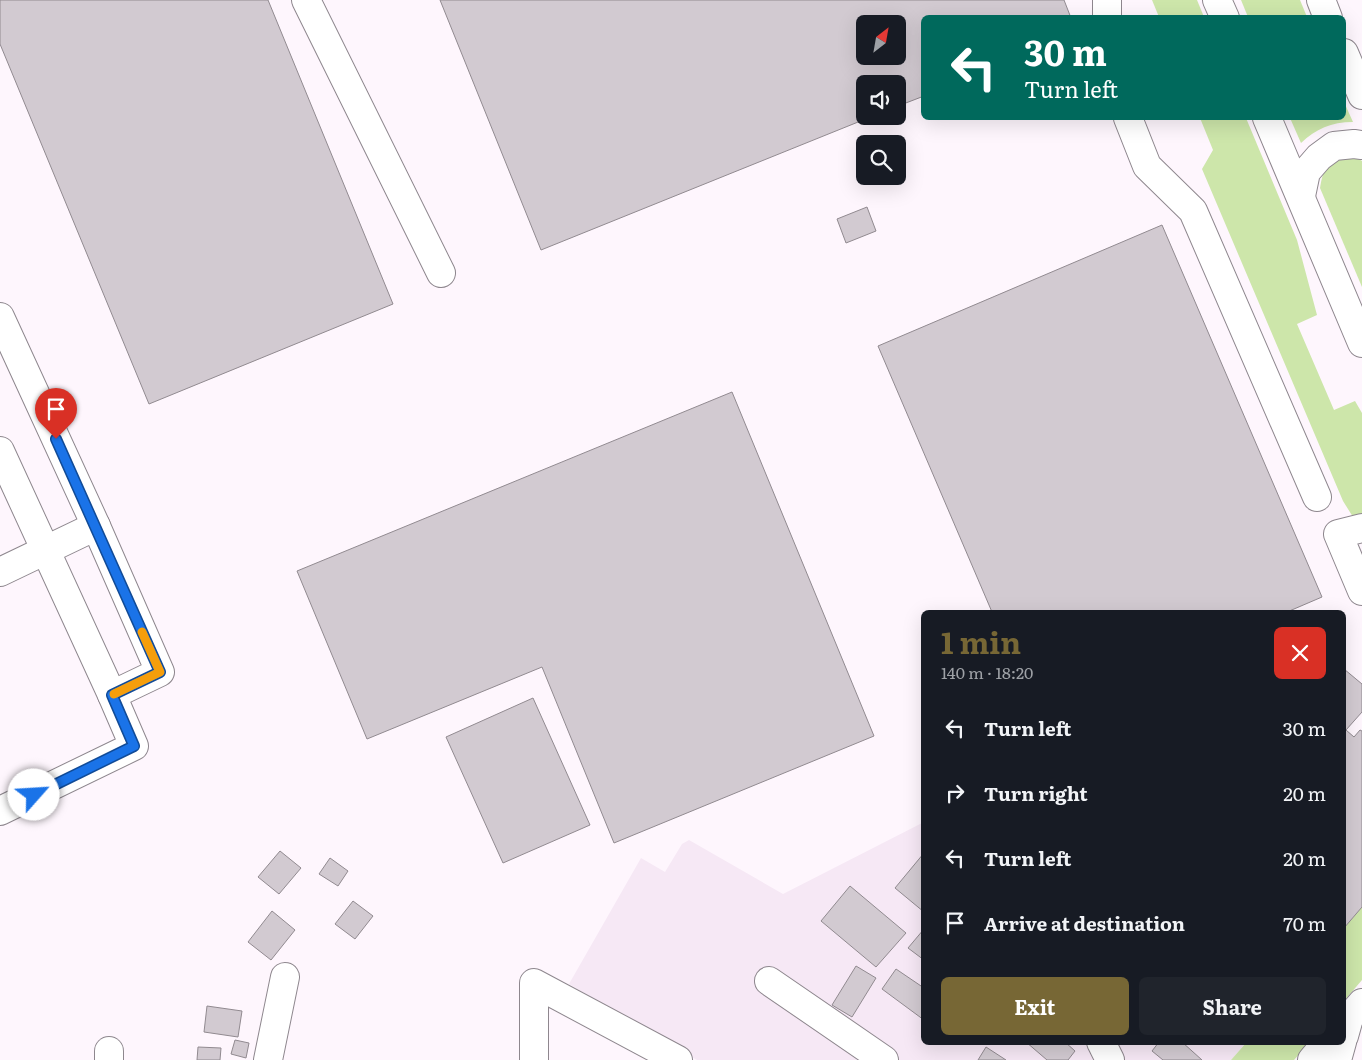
<!DOCTYPE html>
<html lang="en">
<head>
<meta charset="utf-8">
<style>
  body { margin:0; font-family:Literata,serif; background:#20242c; color:#f1f3f6; height:100vh; display:flex; flex-direction:column; font-size:19px; white-space:nowrap }
  * { box-sizing:border-box; margin:0 }
  p { font-size:16px; color:#9ea1a6 }
  .icon { flex:none; width:28px; height:28px; fill:none; stroke:currentColor; stroke-width:2; stroke-linecap:round; stroke-linejoin:round }
  .map { position:relative; flex:1; overflow:hidden }
  .side { position:absolute; left:921px; top:610px; width:425px; height:435px; display:flex; flex-direction:column; background:#171b24; border-radius:8px; box-shadow:0 5px 20px #0002 }
  .side>* { flex:none }
  .banner { position:absolute; left:921px; top:15px; width:425px; height:105px; border-radius:8px; box-shadow:0 5px 20px #0002; background:#00695c; color:#fff; overflow:hidden }
  .needle { width:32px; rotate:31deg }
  .buttons { position:absolute; left:856px; top:15px; display:grid; gap:10px }
  .buttons a { display:grid; place-items:center; width:50px; height:50px; border-radius:8px; background:#171b24; box-shadow:0 5px 20px #0002; font-size:25px }
  .pin { position:absolute; display:grid; place-items:center; width:42px; height:42px; color:#fff; margin:-51px -21px; border-radius:50% 50% 50% 0; rotate:-45deg; box-shadow:0 0 5px #0007 }
  .pin .icon { rotate:45deg }
  .me { position:absolute; width:55px; margin:-28px; rotate:64deg; stroke-linejoin:round; filter:drop-shadow(0 0 4px #0008) }
  .turn { display:flex; align-items:center; gap:18px; height:105px; padding:0 20px; font-size:22px }
  .turn .icon { width:65px; height:65px; stroke-width:2.5 }
  .turn b { display:block; font-size:35px; line-height:42px }
  .round { display:grid; place-items:center; flex:none; width:52px; height:52px; border-radius:8px; background:#20242c }
  .head { display:flex; align-items:center; justify-content:space-between; height:85px; padding:0 20px }
  h1 { font-size:30px; font-weight:700; line-height:38px; color:#776735 }
  .primary-button { display:flex; gap:10px; margin-top:auto; padding:10px 20px }
  .primary-button a { flex:1; height:58px; border-radius:8px; background:#776735; color:#fff; font-size:20px; font-weight:700; line-height:58px; text-align:center }
  .primary-button a+a { background:#20242c; color:#f1f3f6 }
  ul { padding:0; list-style:none }
  li { display:flex; align-items:center; gap:15px; height:65px; padding:0 20px }
  li div { flex:1 }
  li b { display:block; font-size:19px }
  li em { font-style:normal }
  .map>svg:first-child { display:block }
  .built { fill:#f6e8f5 }
  .green { fill:#cde6aa }
  .building { fill:#d2cad1; stroke:#918a90; fill-rule:evenodd }
  .lines { fill:none; stroke-linecap:round; stroke-linejoin:round }
  .minor-casing { stroke:#8e878e; stroke-width:30 }
  .major-casing { stroke:#8e878e; stroke-width:30 }
  .minor { stroke:#fff; stroke-width:28 }
  .major { stroke:#fff; stroke-width:28 }
  .route-casing { stroke:#114b97; stroke-width:12 }
  .route { stroke:#1a73e8; stroke-width:9 }
  .slow { stroke:#f59e0b; stroke-width:9 }
</style>
</head>
<body>
<div class="map">
<svg width="1362" height="1060" viewBox="0 0 1362 1060">
  <rect width="100%" height="100%" fill="#fef6fd"/>
  <polygon class="built" points="924,822 924,1042 1246,1043 1231,1060 697,1060 569,984 641,858 665,872 682,844 689,840 783,894"/>
  <g class="green">
    <polygon points="1152,0 1197,0 1204,17 1159,17"/>
    <polygon points="1241,0 1300,0 1307,17 1248,17"/>
    <path d="M1344,102L1353,122C1331,122 1316,129 1301,143L1290,118H1344Z"/>
    <polygon points="1200,118 1246,118 1297,240 1317,315 1297,324 1334,410 1355,401 1362,413 1362,517 1353,517 1343,501 1202,169 1213,150"/>
    <path d="M1347,157L1359,159L1362,161V287L1320,188C1323,168 1328,161 1347,157Z"/>
    <polygon points="1362,907 1362,980 1344,1001 1344,928"/>
    <polygon points="1246,1043 1309,1043 1294,1060 1231,1060"/>
  </g>
  <g class="building">
    <polygon points="0,0 268,0 393,304 149,404 0,44"/>
    <path d="M440,0H1064L1071,18H924V96L898,106V84H865V116H873L541,250ZM865,24H898V56H865Z"/>
    <polygon points="867,207 876,231 846,243 837,219"/>
    <polygon points="1162,225 1322,597 1287,612 992,612 878,346"/>
    <polygon points="732,392 874,736 614,843 542,667 367,739 297,571"/>
    <polygon points="1344,669 1362,684 1362,712 1346,730 1354,737 1360,730 1362,731 1362,907 1344,928"/>
    <polygon points="533,698 590,825 503,863 446,737"/>
    <polygon points="280,851 301,868 279,894 258,877"/>
    <polygon points="924,853 924,912 895,888"/>
    <polygon points="330,858 348,871 338,886 319,874"/>
    <polygon points="850,886 906,933 876,967 821,921"/>
    <polygon points="353,901 373,916 355,939 335,924"/>
    <polygon points="272,911 295,930 271,960 248,942"/>
    <polygon points="924,929 924,960 908,948"/>
    <polygon points="856,966 876,978 852,1017 832,1005"/>
    <polygon points="896,969 924,988 924,1020 882,989"/>
    <polygon points="207,1006 242,1011 238,1037 204,1032"/>
    <polygon points="235,1040 249,1043 246,1058 231,1054"/>
    <polygon points="1026,1042 1065,1042 1075,1051 1068,1060 1047,1060"/>
    <polygon points="1159,1042 1182,1042 1202,1060 1163,1060 1152,1051"/>
    <polygon points="198,1047 221,1048 220,1060 197,1060"/>
    <polygon points="986,1047 1006,1060 978,1060"/>
  </g>
  <g class="lines">
    <defs>
      <g id="minor">
        <polyline points="306,0 441,273"/>
        <polyline points="1217,0 1225,18"/>
        <polyline points="1321,0 1328,18"/>
        <polyline points="1107,18 1107,0"/>
        <polyline points="1344,53 1362,95"/>
        <polyline points="1128,118 1147,166 1193,211 1317,497"/>
        <polyline points="1267,118 1362,343"/>
        <polyline points="1301,196 1306,172 1319,157 1334,146 1354,144 1362,145"/>
        <polyline points="0,317 96,526 160,672 112,695"/>
        <polyline points="0,451 112,695 134,746 0,811"/>
        <polyline points="1362,528 1338,534 1362,591"/>
        <polyline points="0,572 96,526"/>
        <polyline points="769,981 884,1060"/>
        <polyline points="1101,1042 1110,1060"/>
        <polyline points="109,1051 109,1060"/>
        <polyline points="268,1060 285,977"/>
        <polyline points="534,1060 534,983 678,1060"/>
        <polyline points="1312,1060 1327,1042"/>
      </g>
      <g id="major">
        <polyline points="1344,1036 1349,1018 1362,1003"/>
        <polyline points="1337,1060 1342,1042"/>
      </g>
    </defs>
    <use href="#minor" class="minor-casing"/>
    <use href="#major" class="major-casing"/>
    <use href="#minor" class="minor"/>
    <use href="#major" class="major"/>
  </g>
  <g class="lines">
    <defs>
      <polyline id="route" points="34,795 134,746 112,695 160,672 56,439"/>
    </defs>
    <use href="#route" class="route-casing"/>
    <use href="#route" class="route"/>
    <polyline class="slow" points="114,694 160,672 142,632"/>
  </g>
</svg>
<div class="buttons">
<a><svg class="needle" viewBox="-14 -14 28 28"><path d="M0-13l5 13h-10z" fill="#e53935"/><path d="M0 13l5-13h-10z" fill="#9ea1a6"/></svg></a>
<a><svg class="icon" aria-label="sound" viewBox="0 0 24 24"><path d="M4 9h4l5-4v14l-5-4H4zM17 9q2 3 0 6"/></svg></a>
<a><svg class="icon" aria-label="search" viewBox="0 0 24 24"><circle cx="10" cy="10" r="6"/><path d="M15 15l6 6"/></svg></a>
</div>
<div class="pin" style="left:56px;top:439px;background:#d93025"><svg class="icon" aria-label="arrive" viewBox="0 0 24 24"><path d="M6 21V4h12l-3 4 3 4H6"/></svg></div>
<svg class="me" style="left:34px;top:795px" viewBox="-20 -20 40 40"><circle r="19" fill="#fff"/><path d="M0-13L10 11 0 6-10 11z" fill="#1a73e8"/></svg>
<div class="banner">
<div class="turn"><svg class="icon" aria-label="left" viewBox="0 0 24 24"><path d="M17 20v-9H6M10 6l-5 5 5 5"/></svg><div><b>30 m</b>Turn left</div></div>
</div>
<section class="side">
<div class="head"><div><h1>1 min</h1><p>140 m · 18:20</p></div><a class="round" style="background:#d93025;color:#fff"><svg class="icon" aria-label="close" viewBox="0 0 24 24"><path d="M6 6l12 12M18 6L6 18"/></svg></a></div>
<ul>
<li><svg class="icon" aria-label="left" viewBox="0 0 24 24"><path d="M17 20v-9H6M10 6l-5 5 5 5"/></svg><div><b>Turn left</b></div><em>30 m</em></li>
<li><svg class="icon" aria-label="right" viewBox="0 0 24 24"><path d="M7 20v-9h11M14 6l5 5-5 5"/></svg><div><b>Turn right</b></div><em>20 m</em></li>
<li><svg class="icon" aria-label="left" viewBox="0 0 24 24"><path d="M17 20v-9H6M10 6l-5 5 5 5"/></svg><div><b>Turn left</b></div><em>20 m</em></li>
<li><svg class="icon" aria-label="arrive" viewBox="0 0 24 24"><path d="M6 21V4h12l-3 4 3 4H6"/></svg><div><b>Arrive at destination</b></div><em>70 m</em></li>
</ul>
<div class="primary-button"><a>Exit</a><a>Share</a></div>
</section>
</div>
</body>
</html>
